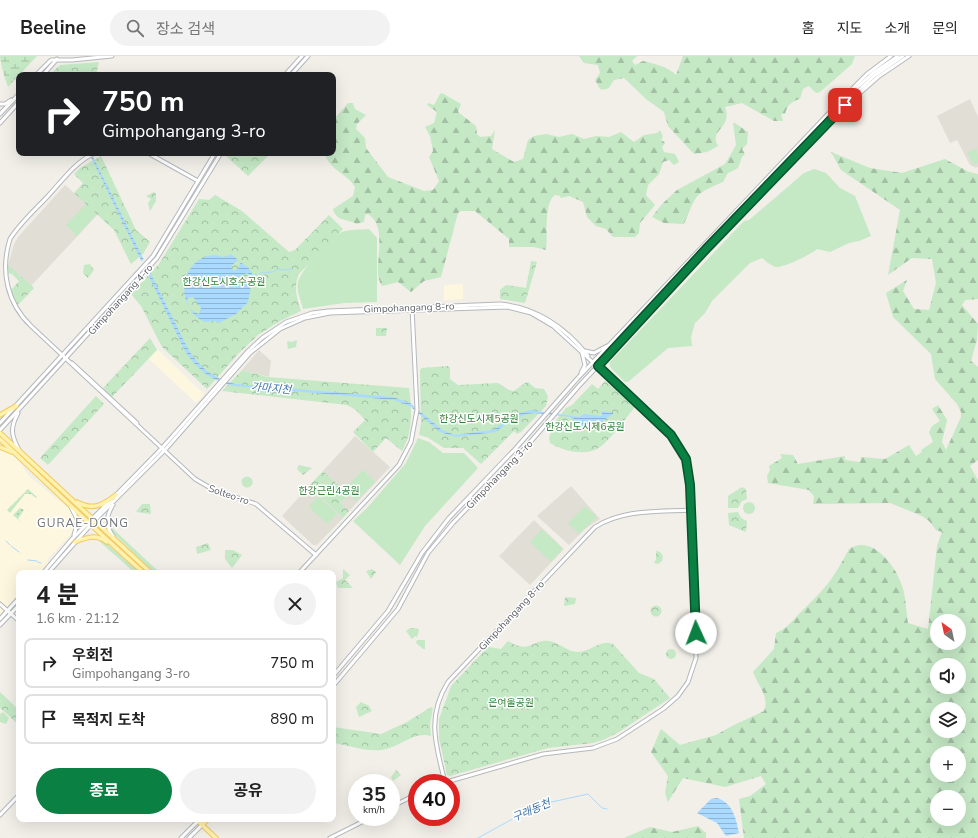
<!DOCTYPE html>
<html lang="ko">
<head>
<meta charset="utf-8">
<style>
  body { margin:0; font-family:"Nunito Sans","Noto Sans KR",sans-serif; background:#f2f2f2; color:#222; height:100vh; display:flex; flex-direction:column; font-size:15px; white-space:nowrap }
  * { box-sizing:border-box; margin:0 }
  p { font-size:13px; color:#767676 }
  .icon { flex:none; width:22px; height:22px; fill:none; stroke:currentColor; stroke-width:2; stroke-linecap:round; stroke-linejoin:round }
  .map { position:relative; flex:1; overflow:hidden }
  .details { position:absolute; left:16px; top:514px; width:320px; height:252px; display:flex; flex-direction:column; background:#fff; border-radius:8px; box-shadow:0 4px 16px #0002 }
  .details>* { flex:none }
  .guide { position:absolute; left:16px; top:16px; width:320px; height:84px; border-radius:8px; box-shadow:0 4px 16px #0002; background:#202124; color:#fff; overflow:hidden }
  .needle { width:26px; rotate:327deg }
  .tools { position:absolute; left:930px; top:558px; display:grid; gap:8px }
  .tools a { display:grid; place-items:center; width:36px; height:36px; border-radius:50%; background:#fff; box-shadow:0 4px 16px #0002; font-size:20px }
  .speed { position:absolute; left:348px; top:718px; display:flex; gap:8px; font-size:20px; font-weight:700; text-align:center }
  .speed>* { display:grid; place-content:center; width:52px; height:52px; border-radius:50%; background:#fff; box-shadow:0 4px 16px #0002; line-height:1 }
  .speed small { font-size:10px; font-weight:400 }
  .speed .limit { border:6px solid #d22; background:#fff; color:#111 }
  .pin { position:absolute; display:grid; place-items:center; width:34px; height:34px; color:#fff; margin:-17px; border-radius:8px; box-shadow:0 2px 6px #0006 }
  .me { position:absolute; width:44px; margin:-22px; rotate:358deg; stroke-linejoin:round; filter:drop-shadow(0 0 3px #0008) }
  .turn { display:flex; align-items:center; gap:14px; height:84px; padding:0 20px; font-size:18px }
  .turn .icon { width:52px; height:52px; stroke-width:2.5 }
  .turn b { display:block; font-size:28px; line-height:34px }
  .round { display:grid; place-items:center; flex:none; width:42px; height:42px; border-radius:21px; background:#f2f2f2 }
  .headline { display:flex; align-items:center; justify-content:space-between; height:68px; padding:0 20px }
  h1 { font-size:24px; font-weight:700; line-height:30px }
  .cta { display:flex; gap:8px; margin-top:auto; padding:8px 20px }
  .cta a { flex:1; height:46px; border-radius:24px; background:#0b8043; color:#fff; font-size:16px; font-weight:700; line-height:46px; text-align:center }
  .cta a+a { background:#f2f2f2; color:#222 }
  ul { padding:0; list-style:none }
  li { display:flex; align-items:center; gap:12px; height:50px; margin:0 8px 6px; padding:0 12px; border:2px solid #e0e0e0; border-radius:8px }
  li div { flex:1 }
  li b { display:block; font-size:15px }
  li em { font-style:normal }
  header { display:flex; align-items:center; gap:24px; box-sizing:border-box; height:56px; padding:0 20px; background:#fff; border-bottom:1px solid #e0e0e0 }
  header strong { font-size:19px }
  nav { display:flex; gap:22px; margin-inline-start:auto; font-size:14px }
  .search { width:280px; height:36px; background:#f2f2f2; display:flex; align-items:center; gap:10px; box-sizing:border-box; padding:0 14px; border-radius:22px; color:#767676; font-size:15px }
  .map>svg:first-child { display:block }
  .commercial { fill:#fef7e0 }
  .education { fill:#e1ded6 }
  .grass { fill:#c5e8c5 }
  .forest { fill:url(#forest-firs); fill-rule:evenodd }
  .wetland { fill:url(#wetland-marsh) }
  .park { fill:url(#park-crowns) }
  .garden { fill:url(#garden-dots) }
  .water { fill:url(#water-rules); fill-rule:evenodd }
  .pier { fill:#f1efe8 }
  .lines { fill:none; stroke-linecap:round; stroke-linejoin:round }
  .stream { stroke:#aadaff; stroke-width:1 }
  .minor-casing { stroke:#b5b8bc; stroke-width:5 }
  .major-casing { stroke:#f2c960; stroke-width:5.5 }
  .minor { stroke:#fff; stroke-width:3 }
  .major { stroke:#fff2af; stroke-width:3.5 }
  .route-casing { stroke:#07532c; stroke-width:10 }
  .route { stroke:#0b8043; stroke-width:7 }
  .labels { text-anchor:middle; stroke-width:3; stroke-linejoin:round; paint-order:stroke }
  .park-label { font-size:10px; fill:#348238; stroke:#fff }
  .street-label { font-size:10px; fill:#5f6368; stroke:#fff }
  .water-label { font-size:11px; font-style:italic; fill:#4174aa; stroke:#fff }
  .quarter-label { font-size:12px; letter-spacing:1px; fill:#70757a; stroke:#fff }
</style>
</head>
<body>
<header>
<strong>Beeline</strong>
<div class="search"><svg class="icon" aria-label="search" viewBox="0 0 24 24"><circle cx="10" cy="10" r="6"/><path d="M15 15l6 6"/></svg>장소 검색</div>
<nav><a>홈</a><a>지도</a><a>소개</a><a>문의</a></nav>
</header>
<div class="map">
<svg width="978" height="782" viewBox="0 0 978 782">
  <defs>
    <pattern id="forest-firs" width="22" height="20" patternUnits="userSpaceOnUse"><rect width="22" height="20" fill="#c5e8c5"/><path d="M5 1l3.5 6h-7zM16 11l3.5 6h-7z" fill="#a3c0a4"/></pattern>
    <pattern id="wetland-marsh" width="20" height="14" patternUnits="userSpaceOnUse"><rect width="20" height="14" fill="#c5e8c5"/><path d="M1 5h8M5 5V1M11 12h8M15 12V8" fill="none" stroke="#a3c0a4"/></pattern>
    <pattern id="park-crowns" width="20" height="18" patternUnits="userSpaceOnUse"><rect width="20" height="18" fill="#c5e8c5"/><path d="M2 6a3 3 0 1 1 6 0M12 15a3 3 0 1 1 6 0" fill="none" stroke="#a3c0a4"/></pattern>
    <pattern id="garden-dots" width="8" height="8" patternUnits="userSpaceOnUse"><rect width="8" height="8" fill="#c5e8c5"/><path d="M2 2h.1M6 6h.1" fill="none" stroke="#a3c0a4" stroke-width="1.8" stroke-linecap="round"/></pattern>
    <pattern id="water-rules" width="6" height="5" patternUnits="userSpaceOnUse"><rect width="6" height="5" fill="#aadaff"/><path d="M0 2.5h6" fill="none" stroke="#8eb4d2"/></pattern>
  </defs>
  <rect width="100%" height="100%" fill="#f1efe8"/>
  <g class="commercial">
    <polygon points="463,228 463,243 444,244 444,229"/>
    <polygon points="157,293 203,337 203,340 196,347 148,302"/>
    <polygon points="0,392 10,397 21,408 30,421 71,454 76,465 73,476 48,503 48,508 40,517 19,517 19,538 0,558"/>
  </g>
  <g class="education">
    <polygon points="970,43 978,61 978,111 976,112 970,109 957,84 950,87 937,60"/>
    <polygon points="65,129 98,158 31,230 8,209 14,188 19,180"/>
    <polygon points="259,294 271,305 269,321 242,314"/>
    <polygon points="355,380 390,411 349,455 340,447 348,438 323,415"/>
    <polygon points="309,430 343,462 317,489 313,489 282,460"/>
    <polygon points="571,430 600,463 586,472 569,489 537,460"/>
    <polygon points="534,464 564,493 530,529 499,500"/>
  </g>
  <g class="grass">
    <polygon points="977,92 978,107 974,109 967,97"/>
    <path d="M814,113L826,117L840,132L855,140L871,180L859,185L849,187L830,196L817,193C812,198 783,212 776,211C771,210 766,205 762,202L750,207L712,245L705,257L695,267L691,281L692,290L668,292L628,326H625L610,311V306L744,165L749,164L804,117Z"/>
    <polygon points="86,148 97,158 77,180 66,169"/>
    <path d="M369,173L377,182V246L344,247L303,253C301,244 296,235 298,226C301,214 330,181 342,176C350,173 361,174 369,173Z"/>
    <polygon points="418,382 429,386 443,397 464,397 478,412 425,470 400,509 353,465 367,452 406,407"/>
    <polygon points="363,414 375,426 356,445 344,433"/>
    <polygon points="318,440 337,458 327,468 309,451"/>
    <circle cx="749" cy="452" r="6"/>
    <polygon points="585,450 597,461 579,478 568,467"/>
    <polygon points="110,470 160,517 154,517 112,476"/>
    <polygon points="542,473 563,493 551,506 530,486"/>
    <polygon points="98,484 105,486 140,517 135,517"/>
  </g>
  <g class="forest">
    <path d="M579,0H637L632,5L635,9L643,5C655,8 667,10 676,19L683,0H855L852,8L820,36L816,37L809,30L803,33L800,43C792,45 787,49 785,58H781L783,65H774L742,47L725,51C733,73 708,73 718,90L707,96L694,98L668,70L664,56L646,43L624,22L614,24C610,30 609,35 600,33L595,24L600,17L598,9L584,7Z"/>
    <path d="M442,37L461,48L458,56L476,70L477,78L480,81L491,80L495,74L492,93L514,106L523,103L528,84L534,80L546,78L559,81L572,78L584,83L596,80L609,81L621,76L634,86L644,79L657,77L660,74L663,81L661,83L665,87L662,91L664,96L675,98L679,106L674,109L669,104L663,106L659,118L648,129L646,139L655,149L640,167L639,177L635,181H613L606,173L596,170L587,161L583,146L569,140L561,142L560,140L555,139C543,147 548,181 546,194L534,191H509V183L475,155H461L458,157L441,221L424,225L411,236L398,226L382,230C370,213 391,173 368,158L365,159L364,166L357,168C349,163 336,166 333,153L353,140L355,131C348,118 332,116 325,99L318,97H333V64L348,47H353L355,53L366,59L357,68L356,73L365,82L366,92L388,121L424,135L433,134L439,125L429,101L433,95L430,80L425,71L434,67L437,56L427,49L428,47L434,49L440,38Z"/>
    <path d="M733,67H735L748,76L747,88L742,93L745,98L742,101L738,112L728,117L723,126C692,139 697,139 684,168L664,167L652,161L661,149L677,134L725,108L736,89Z"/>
    <path d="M831,96L870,112L902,117L945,103L969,116L978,118V243L965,244L962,249L978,268L977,284L971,305L978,311V404L970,410L978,424V782H744L739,743L750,740L766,728L761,720L725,731L683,722L668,746L665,737L668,720L651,696L661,673L680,689L716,679L732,670L764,655C770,641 758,630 753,616L774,593L776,577C788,572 793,564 802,555C825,533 834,522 849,493C871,478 895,509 901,527C906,539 906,554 908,567L928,573L937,490L942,476L936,474L929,465L922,460L890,447L813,448L814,440L809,434L768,427L767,420L770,414L769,410L782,402L780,398L793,399L798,408L845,400V404L860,406L861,401L885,403L909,389L916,400L922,396L921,394L933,386L929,376L932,370L940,365L932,353L938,349L947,364L942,386L946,394L961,361V356L957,348L935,323L931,298L893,261L886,237L907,224L903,235L914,253L929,254L936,227L932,203L912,202L888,219L900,154L841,114ZM937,565H959V587H937ZM937,609H959V631H937ZM937,653H959V675H937ZM937,697H959V719H937ZM937,741H959V763H937Z"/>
    <polygon points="698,770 706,777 706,782 624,782 650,771 672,776"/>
  </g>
  <path class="wetland" d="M0,0H37L8,31C5,22 1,11 0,0Z"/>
  <g class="park">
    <polygon points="99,6 96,19 49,19 60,9"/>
    <polygon points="229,97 271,97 248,120 226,100"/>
    <polygon points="101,100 136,174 150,186 143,198 131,208 114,174 74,137 83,127 74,118 80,112"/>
    <polygon points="154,136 156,138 156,145 150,155 148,147 151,143 146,140"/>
    <path d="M215,139L242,155L289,196L295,194L329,159L343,173L299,218C293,232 297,241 301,255L280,265L258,279L238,298L207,333L162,291L141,250L131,238L159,208L199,143L209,144Z"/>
    <polygon points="531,205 537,206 525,247 500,243 500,234 506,229 526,232"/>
    <polygon points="7,208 34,232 18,249 11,239 11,234 19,225 12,218 6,217"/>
    <polygon points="90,208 94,214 88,222 83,217 84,209"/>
    <polygon points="376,272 387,272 386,280 376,280"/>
    <polygon points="150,282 157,294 112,341 103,332"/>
    <polygon points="297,284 296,291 288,293 287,285 292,286"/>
    <polygon points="448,310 450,312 450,323 458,329 498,327 509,334 514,335 525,327 528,326 535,332 544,333 548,340 546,350 521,376 517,378 514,375 481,408 463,392 444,392 427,381 419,379 421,367 420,314 422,312"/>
    <path d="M242,314L267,321L409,332C412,355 413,376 402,395L386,382L373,396L353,376L365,364L356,354L347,349L222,335Z"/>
    <path d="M605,325L635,351C624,364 613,381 600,391C586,401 563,395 550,387L549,382L554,367L566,352L572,349L592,328L598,333Z"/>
    <polygon points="96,340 104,348 48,409 40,402"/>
    <polygon points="299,409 312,412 303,419 297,413"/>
    <polygon points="323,415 349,439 340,447 349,455 343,462 309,430"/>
    <circle cx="247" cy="426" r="5.5"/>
    <polygon points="742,431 746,433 747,443 742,445 738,452 728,452 728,440"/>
    <polygon points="142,448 150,448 151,458 136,456"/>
    <polygon points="738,456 741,462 747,465 746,476 729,469 728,457"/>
    <polygon points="208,487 211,494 197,498 196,491"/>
    <polygon points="225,494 233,494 242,499 232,512 225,503"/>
    <polygon points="656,495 660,496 663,500 662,505 658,508 654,507 656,503"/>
    <polygon points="343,513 350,519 345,524 353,532 338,532 336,526 343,522"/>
    <polygon points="372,513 376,516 371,523 366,515"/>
    <polygon points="565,541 576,542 575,548 564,550"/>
    <circle cx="656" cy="555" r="5.5"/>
    <polygon points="410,572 416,572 419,574 417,581 415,580 412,583 406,575"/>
    <polygon points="417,584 425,584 425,593 423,593 416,587"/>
    <path d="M508,585C531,599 531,583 549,585C559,586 567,596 578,596C591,596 600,583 613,588L639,617L654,623L670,642L619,676L603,684L593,687L548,692L450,720L447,719L439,682V663L451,630L486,593L489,591L501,593Z"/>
    <circle cx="671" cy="598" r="5"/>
    <polygon points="0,636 19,654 19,669 0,652"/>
    <polygon points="361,646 369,650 372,655 359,661 356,651"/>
    <path d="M431,651L433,652L430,668L431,680C413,675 399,692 382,694C366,696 348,689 333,687V671L381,678L407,666Z"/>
    <polygon points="3,656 9,662 6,668 0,666 0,658"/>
    <polygon points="396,714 401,719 393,725 391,721"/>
  </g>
  <g class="garden">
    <polygon points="28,433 37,441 36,442 31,438 25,438 10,457 7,454"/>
    <polygon points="20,452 24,454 18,463 25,470 13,459"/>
  </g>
  <g class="water">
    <path d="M89,97H91L188,293C199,311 214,323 235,328L393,341L410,347L442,374L455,379L493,374L514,359L531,354L579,361L584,358L602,360V355L613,357V358L601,366L597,364L590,374L576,370L574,363L570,361L535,357L526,358L511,365L495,376L456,381L440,376L410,350L394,344L235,330C213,326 197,314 185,295Z"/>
    <path d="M231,198L244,209L248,211L253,219L248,246L236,258L219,267L215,265L205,266C174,252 179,203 213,199C217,199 221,201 225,201ZM238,204L241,206L238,213L233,215L231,210ZM247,217L250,220C248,225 243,230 237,229L236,222ZM193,241L201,252L199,258C192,255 184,251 188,242Z"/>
    <path d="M717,742C733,747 736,763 739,777L726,780L717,767L697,757L711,743Z"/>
  </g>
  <polygon class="pier" points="145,202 151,216 146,221 140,207"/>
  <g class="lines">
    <g class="stream">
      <polyline points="273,216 278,213 285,214 291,213"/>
      <polyline points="260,217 272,216"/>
      <polyline points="253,220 257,218"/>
      <polyline points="6,485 10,489"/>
      <polyline points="11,490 19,496"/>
      <polyline points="28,504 37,505"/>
      <polyline points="38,506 41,507"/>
      <polyline points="478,782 538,749 588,738 602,752 607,753"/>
    </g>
    <defs>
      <g id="minor">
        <polyline points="36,19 51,4 72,4 112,0"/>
        <polyline points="43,19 57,3"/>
        <polyline points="285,19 302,0"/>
        <polyline points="291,19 308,0"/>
        <polyline points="853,32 867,18 891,0"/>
        <polyline points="853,43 878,21 909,0"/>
        <polyline points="0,48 5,48 11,44"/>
        <polyline points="0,58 19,38"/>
        <polyline points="0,67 19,46"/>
        <path d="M95,97C76,105 62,125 48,140C35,154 20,167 10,183C0,215 7,247 31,270L195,423L214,434L256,448L316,499"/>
        <polyline points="148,97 198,125"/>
        <polyline points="585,295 594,297 607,290"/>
        <polyline points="72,307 137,367"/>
        <polyline points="581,317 585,309 582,297"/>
        <path d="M18,357C10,372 11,379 19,394"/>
        <polyline points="0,367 153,200 215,97"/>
        <polyline points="0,374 157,202 221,97"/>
        <path d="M115,440L162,392L248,295L262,282L286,266L312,257L328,255L500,248C536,251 566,272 588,300"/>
        <path d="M113,449C106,460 105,469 113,480"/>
        <polyline points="71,451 78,465 74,479"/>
        <polyline points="43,517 72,483 111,444"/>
        <polyline points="48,517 94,465 165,394 250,297 280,273 305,262 330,257 507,251 531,257 553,270 665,372 681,392 688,411 690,429 696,602 688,626 678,640 663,653 617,683 593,692 543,698 443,727"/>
        <polyline points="299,517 399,409 411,386 417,354 412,252"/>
        <polyline points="0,548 19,565"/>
        <polyline points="0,563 19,542"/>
        <polyline points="0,569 19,549"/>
        <polyline points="333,620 388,555 422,497 449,462 516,392 576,324 828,58 872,18 898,0"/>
        <polyline points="333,630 398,553 428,497 453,467 526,391 578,331 707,192 809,88 855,38 874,20 903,0"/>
        <path d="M445,726C436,690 426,661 448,626L595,471C623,453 658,456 691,454"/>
        <polyline points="391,751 417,738"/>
        <polyline points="0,759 19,739"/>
        <polyline points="181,782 198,765 195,763"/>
        <polyline points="189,782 202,769"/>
        <polyline points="330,782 372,761"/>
      </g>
      <g id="major">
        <polyline points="0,359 16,350"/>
        <polyline points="0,377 151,517"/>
        <path d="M0,383C48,428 94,473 144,517"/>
        <polyline points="0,391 12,396"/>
        <path d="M77,446C93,455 103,449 116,439"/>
        <path d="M75,486C87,481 96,478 107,486"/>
        <polyline points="200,763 198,765 216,782"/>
        <polyline points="202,769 208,763"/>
      </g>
    </defs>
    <use href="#minor" class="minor-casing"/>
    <use href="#major" class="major-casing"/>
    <use href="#minor" class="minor"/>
    <use href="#major" class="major"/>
  </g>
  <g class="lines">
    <defs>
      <polyline id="route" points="696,577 690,429 686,403 671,379 598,310 707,192 845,49"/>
    </defs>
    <use href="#route" class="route-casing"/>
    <use href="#route" class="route"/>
  </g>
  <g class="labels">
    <g class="park-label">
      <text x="224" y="229">한강신도시호수공원</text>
      <text x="479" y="366">한강신도시제5공원</text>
      <text x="585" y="374">한강신도시제6공원</text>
      <text x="329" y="438">한강근린4공원</text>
      <text x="511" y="650">은여울공원</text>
    </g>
    <g class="street-label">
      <text transform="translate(120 243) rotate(-48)" y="4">Gimpohangang 4-ro</text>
      <text transform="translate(409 251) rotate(-2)" y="4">Gimpohangang 8-ro</text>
      <text transform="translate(499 418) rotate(-46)" y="4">Gimpohangang 3-ro</text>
      <text transform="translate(229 438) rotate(19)" y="4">Solteo-ro</text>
      <text transform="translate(511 559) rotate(-47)" y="4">Gimpohangang 8-ro</text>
    </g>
    <g class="water-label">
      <text transform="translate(271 332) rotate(5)" y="4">가마지천</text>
      <text transform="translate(531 754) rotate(-23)" y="4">구래동천</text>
    </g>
    <g class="quarter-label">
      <text x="83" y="471">GURAE-DONG</text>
    </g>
  </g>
</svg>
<div class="tools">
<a><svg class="needle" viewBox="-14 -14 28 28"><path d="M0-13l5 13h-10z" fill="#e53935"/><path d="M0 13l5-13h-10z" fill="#767676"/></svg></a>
<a><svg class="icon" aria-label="sound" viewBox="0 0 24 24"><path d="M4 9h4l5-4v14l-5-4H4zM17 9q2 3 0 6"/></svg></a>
<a><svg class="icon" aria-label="layers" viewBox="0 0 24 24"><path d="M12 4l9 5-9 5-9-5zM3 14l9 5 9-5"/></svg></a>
<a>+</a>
<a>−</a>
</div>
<div class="speed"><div>35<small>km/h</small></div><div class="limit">40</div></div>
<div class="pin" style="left:845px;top:49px;background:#d93025"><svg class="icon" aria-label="arrive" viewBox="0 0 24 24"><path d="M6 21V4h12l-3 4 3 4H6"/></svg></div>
<svg class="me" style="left:696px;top:577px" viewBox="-20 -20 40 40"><circle r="19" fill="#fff"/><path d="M0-13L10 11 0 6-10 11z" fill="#0b8043"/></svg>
<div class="guide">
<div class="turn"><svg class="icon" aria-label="right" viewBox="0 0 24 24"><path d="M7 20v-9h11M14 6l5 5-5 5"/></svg><div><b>750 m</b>Gimpohangang 3-ro</div></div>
</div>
<section class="details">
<div class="headline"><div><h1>4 분</h1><p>1.6 km · 21:12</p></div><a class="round"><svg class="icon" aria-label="close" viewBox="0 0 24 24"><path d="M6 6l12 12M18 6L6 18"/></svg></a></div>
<ul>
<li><svg class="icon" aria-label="right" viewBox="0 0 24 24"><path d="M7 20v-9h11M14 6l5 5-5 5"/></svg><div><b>우회전</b><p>Gimpohangang 3-ro</p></div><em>750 m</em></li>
<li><svg class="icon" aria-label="arrive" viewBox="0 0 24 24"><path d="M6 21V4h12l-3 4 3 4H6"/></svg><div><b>목적지 도착</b></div><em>890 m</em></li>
</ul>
<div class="cta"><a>종료</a><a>공유</a></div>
</section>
</div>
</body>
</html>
